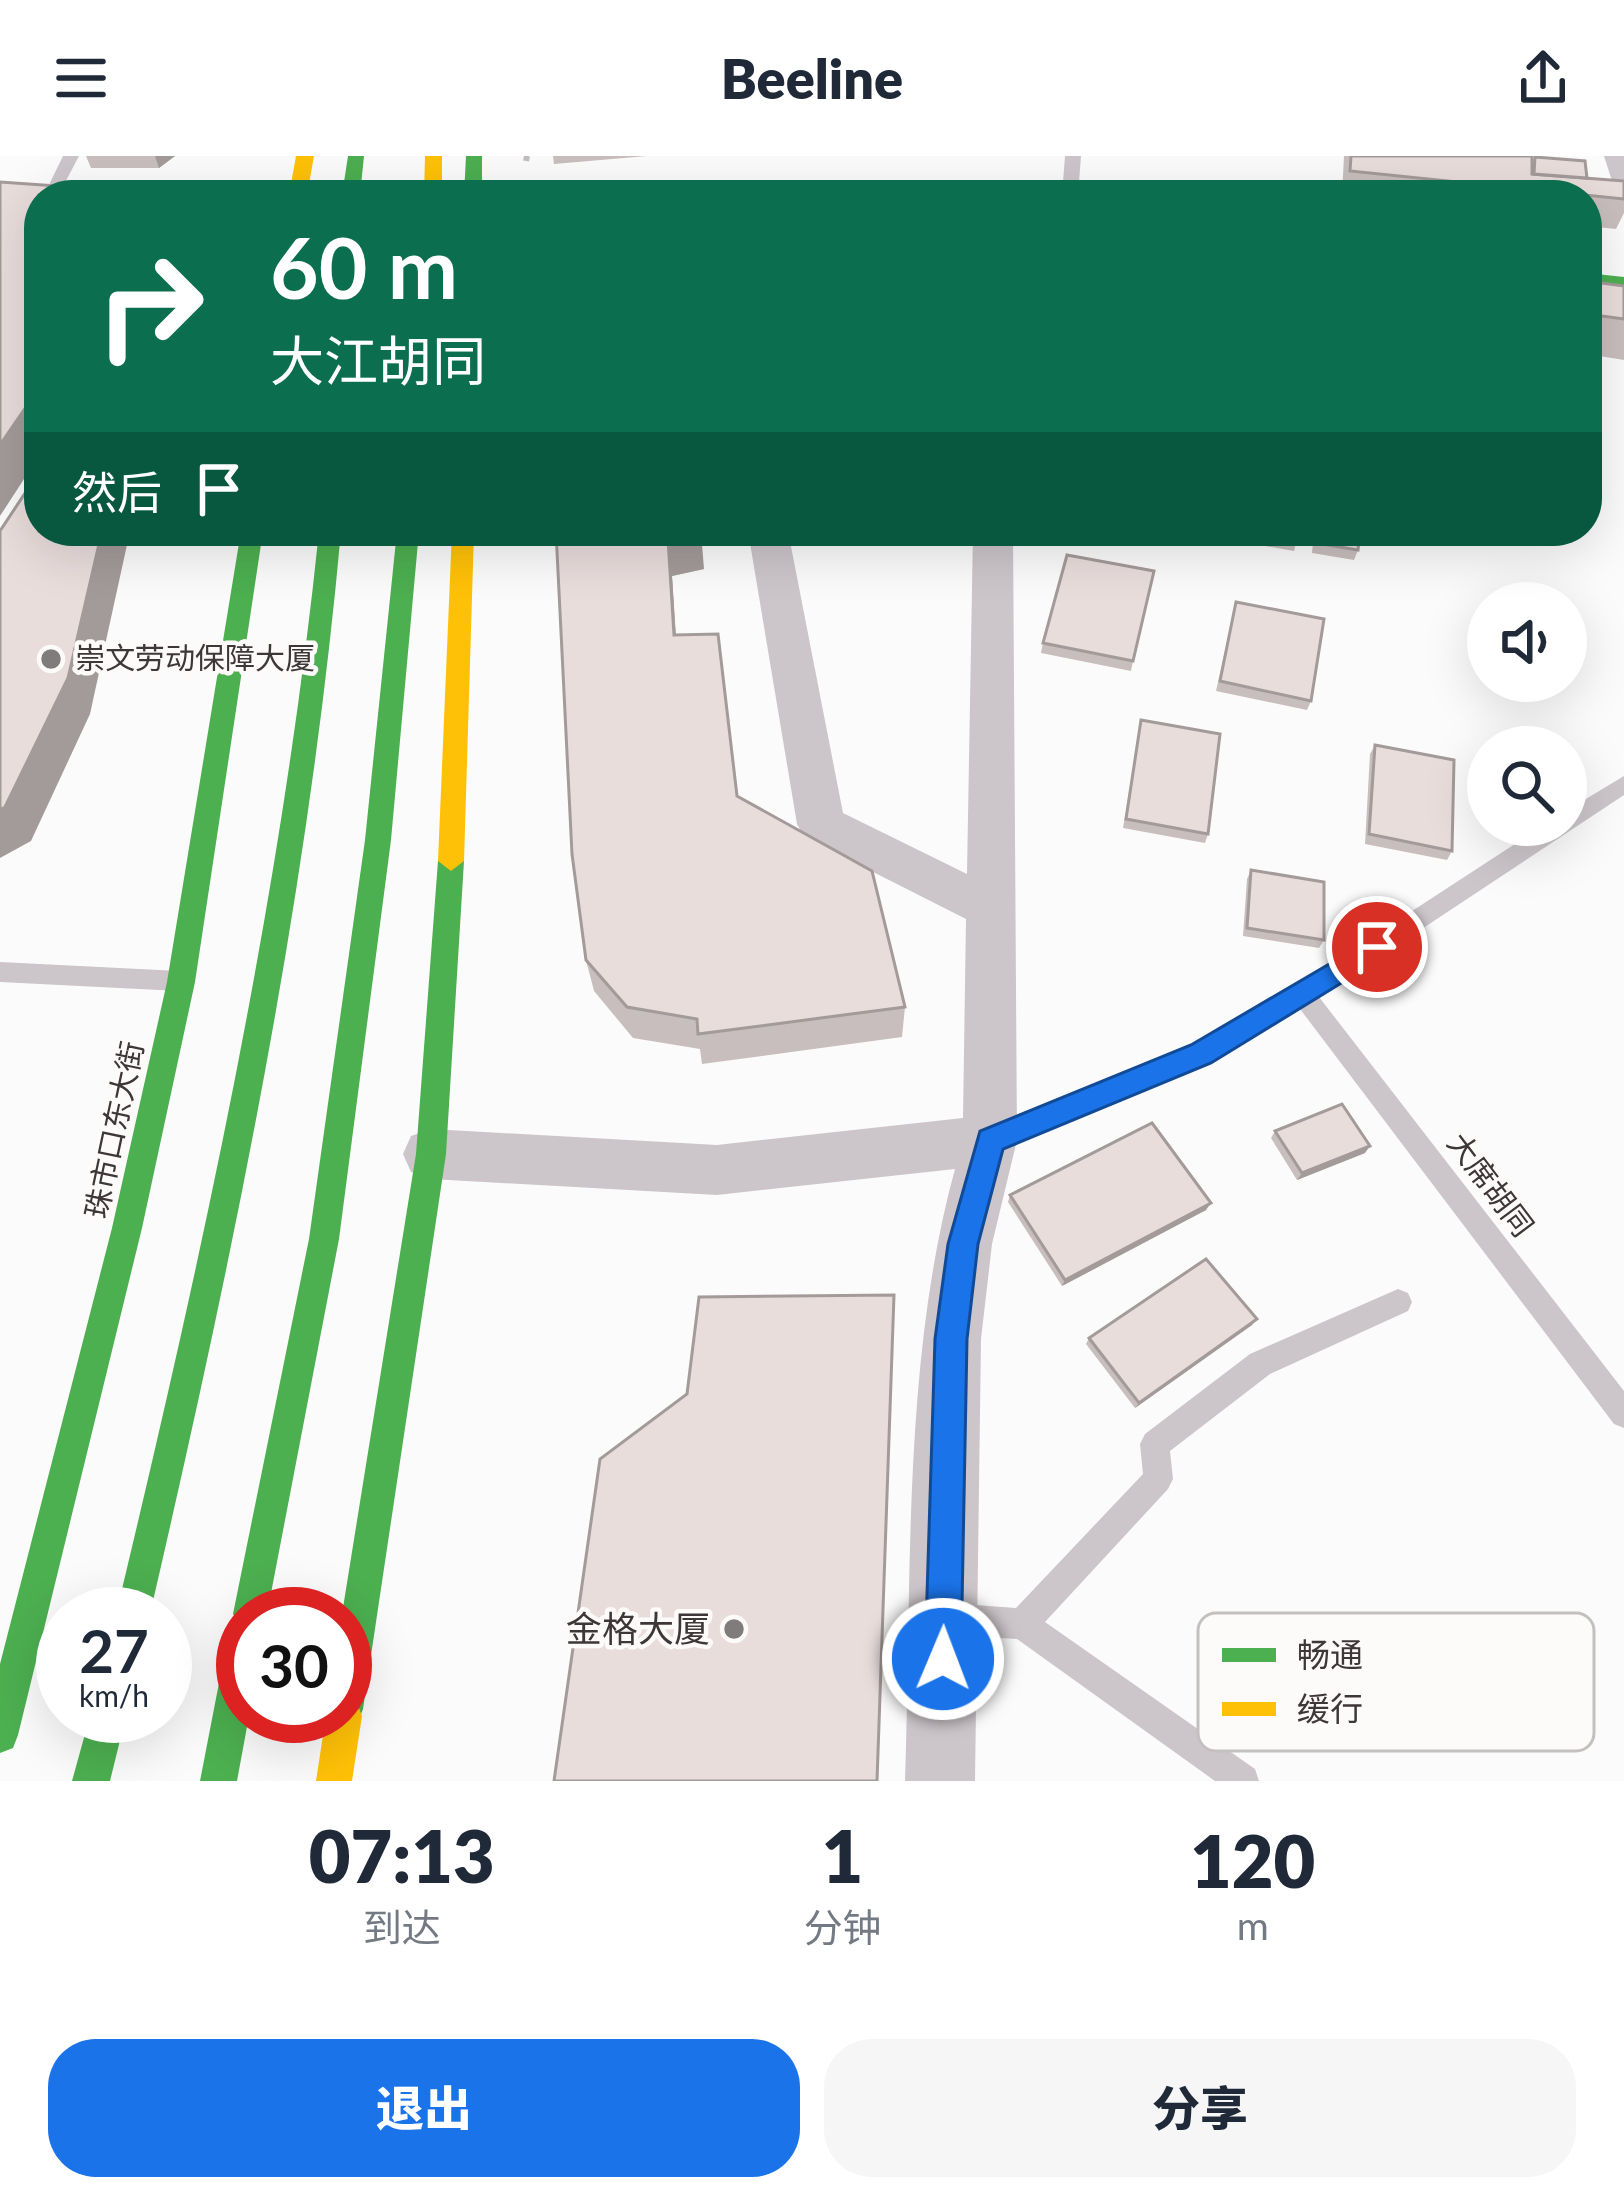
<!DOCTYPE html>
<html lang="zh">
<head>
<meta charset="utf-8">
<style>
  body { margin:0; font-family:Lato,"Noto Sans SC",sans-serif; background:#f6f6f7; color:#1f2937; height:100vh; display:flex; flex-direction:column; font-size:45px; white-space:nowrap }
  * { box-sizing:border-box; margin:0 }
  p { font-size:39px; color:#747a83 }
  .icon { flex:none; width:66px; height:66px; fill:none; stroke:currentColor; stroke-width:2; stroke-linecap:round; stroke-linejoin:round }
  .map { position:relative; height:1625px; overflow:hidden }
  .sheet { display:flex; flex-direction:column; background:#fff; flex:1 }
  .sheet>* { flex:none }
  .hud { position:absolute; left:24px; top:24px; width:1578px; height:366px; border-radius:48px; box-shadow:0 12px 48px #0002; background:#0b6e4f; color:#fff; overflow:hidden }
  .tools { position:absolute; left:1467px; top:426px; display:grid; gap:24px }
  .tools a { display:grid; place-items:center; width:120px; height:120px; border-radius:50%; background:#fff; box-shadow:0 12px 48px #0002; font-size:60px }
  .speed { position:absolute; left:36px; top:1431px; display:flex; gap:24px; font-size:60px; font-weight:700; text-align:center }
  .speed>* { display:grid; place-content:center; width:156px; height:156px; border-radius:50%; background:#fff; box-shadow:0 12px 48px #0002; line-height:1 }
  .speed small { font-size:30px; font-weight:400 }
  .speed .limit { border:18px solid #d22; background:#fff; color:#111 }
  .pin { position:absolute; display:grid; place-items:center; width:102px; height:102px; color:#fff; margin:-51px; border:6px solid #fff; border-radius:50%; box-shadow:0 3px 12px #0007 }
  .me { position:absolute; width:132px; margin:-66px; rotate:1deg; stroke-linejoin:round; filter:drop-shadow(0 0 9px #0008) }
  .turn { display:flex; align-items:center; gap:42px; height:252px; padding:0 48px; font-size:54px }
  .turn .icon { width:156px; height:156px; stroke-width:2.5 }
  .turn b { display:block; font-size:84px; line-height:102px }
  .then { display:flex; align-items:center; height:114px; padding:0 48px; background:#0003; gap:24px; font-size:45px }
  .eta { display:flex; justify-content:space-evenly; align-items:center; height:204px; text-align:center }
  .eta b { font-size:72px; font-weight:800; line-height:84px }
  .cta { display:flex; gap:24px; margin-top:auto; padding:24px 48px }
  .cta a { flex:1; height:138px; border-radius:48px; background:#1a73e8; color:#fff; font-size:48px; font-weight:800; line-height:138px; text-align:center }
  .cta a+a { background:#f6f6f7; color:#1f2937 }
  header { display:flex; justify-content:space-between; align-items:center; height:156px; padding:0 48px; background:#fff; font-size:54px; font-weight:800 }
  .map>svg:first-child { display:block }
  .lines { fill:none; stroke-linecap:round; stroke-linejoin:round }
  .path { stroke:#c1bdc0; stroke-width:6; stroke-dasharray:6 6; stroke-linecap:butt }
  .lane { fill:#ccc5c9; fill-rule:evenodd }
  .street { fill:#ccc5c9; fill-rule:evenodd }
  .fast { fill:#4caf50; fill-rule:evenodd }
  .slow { fill:#ffc107; fill-rule:evenodd }
  .wall { fill:#c8bebd }
  .shaded-wall { fill:#a39b9a }
  .building { fill:#e9dddc; stroke:#a39b9a; stroke-width:3 }
  .route { fill:#1a73e8; stroke:#114b97; stroke-width:3 }
  .poi-dot { fill:#807c7c; stroke:#fdfafa; stroke-width:4.5 }
  .labels { text-anchor:middle; stroke-width:9; stroke-linejoin:round; paint-order:stroke }
  .poi-label { font-size:30px; fill:#3e3738; stroke:#fdfafa; text-anchor:start }
  .street-label { font-size:30px; fill:#3e3738; stroke:#fdfafa }
  .near-poi-label { font-size:36px; fill:#3e3738; stroke:#fdfafa; text-anchor:end }
  .key { fill:#fdfafa; stroke:#c4c0c0; stroke-width:3 }
  .key-label { font-size:33px; fill:#3e3738 }
</style>
</head>
<body>
<header><svg class="icon" aria-label="menu" viewBox="0 0 24 24"><path d="M4 6h16M4 12h16M4 18h16"/></svg>Beeline<svg class="icon" aria-label="share" viewBox="0 0 24 24"><path d="M12 15V3M7 8l5-5 5 5M5 13v7h14v-7"/></svg></header>
<div class="map">
<svg width="1624" height="1625" viewBox="0 0 1624 1625">
  <rect width="100%" height="100%" fill="#fcfbfb"/>
  <g class="lines">
    <polyline class="path" points="526,5 527,0"/>
    <g class="lane">
      <polygon points="63,0 79,0 59,38 49,38 46,35"/>
      <polygon points="1065,0 1081,0 1078,39 1062,39"/>
      <polygon points="1624,620 1624,639 1319,841 1624,1235 1624,1272 1614,1268 1300,853 1210,906 999,992 990,996 981,992 977,984 981,976 1192,890 1294,832 1544,669 1566,669 1566,655"/>
      <polygon points="0,806 179,815 188,818 191,825 188,832 179,835 0,826"/>
      <polygon points="1398,1133 1408,1137 1412,1146 1408,1155 1270,1218 1170,1295 1173,1323 1168,1333 1045,1466 1255,1613 1259,1625 1215,1625 1017,1483 948,1479 937,1474 932,1463 937,1452 948,1447 1016,1452 1143,1318 1140,1288 1145,1278 1250,1198"/>
    </g>
    <g class="street">
      <polygon points="1604,0 1624,0 1624,28 1612,25"/>
      <path d="M748,375H788L843,657L967,718L973,375H1013L1017,984L992,1088L981,1183L975,1625H905C912,1424 902,1206 955,1013L717,1039L431,1023L411,1016L403,998L411,980L431,973L717,989L963,962L966,763L804,681L797,668Z"/>
    </g>
    <g class="fast">
      <polygon points="348,0 364,0 360,39 342,39"/>
      <polygon points="466,0 482,0 482,39 464,39"/>
      <polygon points="1587,117 1624,121 1624,133 1587,129"/>
      <polygon points="241,375 263,375 195,826 142,1072 18,1579 13,1592 0,1597 0,1508 112,1072 167,826"/>
      <path d="M319,375H341C308,742 233,1099 150,1458H116C202,1100 281,742 319,375Z"/>
      <polygon points="397,375 419,375 391,684 339,1083 267,1458 243,1458 243,1473 233,1458 309,1083 365,684"/>
      <polygon points="451,695 464,705 446,998 363,1553 358,1566 345,1571 330,1560 345,1560 342,1458 416,998 438,705"/>
      <polygon points="243,1478 243,1560 249,1560 237,1625 200,1625 225,1496 230,1483"/>
      <polygon points="90,1560 126,1560 110,1625 72,1625"/>
    </g>
    <g class="slow">
      <polygon points="296,0 314,0 307,39 289,39"/>
      <polygon points="425,0 442,0 442,39 424,39"/>
      <polygon points="452,375 474,375 464,705 451,715 438,705"/>
      <polygon points="345,1542 357,1547 362,1560 352,1625 316,1625 326,1560 345,1560"/>
    </g>
  </g>
  <g class="wall">
    <polygon points="86,0 175,0 159,12 91,12"/>
    <polygon points="553,0 647,0 554,8"/>
    <polygon points="1344,0 1532,0 1532,8 1535,1 1587,22 1624,25 1624,57 1616,73 1587,70 1587,39 1342,39"/>
    <polygon points="1587,125 1624,130 1624,204 1587,198"/>
    <polygon points="556,375 704,413 672,420 676,479 737,640 905,851 902,881 702,908 700,893 633,882 594,835 586,804"/>
    <polygon points="1125,375 1168,375 1166,382"/>
    <polygon points="1238,375 1299,375 1294,395 1236,385"/>
    <polygon points="1314,375 1360,375 1358,394 1354,404 1312,397"/>
    <polygon points="1236,446 1311,545 1307,554 1216,535"/>
    <polygon points="1043,487 1133,505 1131,515 1041,497"/>
    <polygon points="1141,564 1208,678 1205,687 1123,672"/>
    <polygon points="1375,589 1452,695 1447,704 1365,688 1370,598"/>
    <polygon points="1251,714 1324,784 1319,792 1243,780 1247,723"/>
    <polygon points="1275,975 1365,997 1297,1024 1271,982"/>
    <polygon points="1010,1039 1206,1054 1062,1130 1008,1046"/>
    <polygon points="1252,1169 1135,1252 1086,1188 1089,1182"/>
  </g>
  <g class="shaded-wall">
    <polygon points="155,0 175,0 159,12"/>
    <polygon points="39,232 39,300 0,360 0,289"/>
    <polygon points="102,375 130,375 90,558 31,685 0,702 0,654"/>
    <polygon points="701,376 704,413 672,420 678,516 668,383"/>
    <polygon points="1370,990 1365,997 1297,1024 1302,1017"/>
    <polygon points="1211,1047 1206,1054 1062,1130 1065,1124"/>
    <polygon points="1257,1163 1252,1169 1135,1252 1139,1247"/>
  </g>
  <g class="building">
    <polygon points="1351,0 1532,0 1532,18 1624,25 1624,43 1350,15"/>
    <polygon points="1535,1 1585,5 1587,22 1534,18"/>
    <polygon points="0,26 171,38 39,39 39,232 0,289"/>
    <polygon points="1587,125 1624,130 1624,163 1587,158"/>
    <polygon points="39,316 39,375 102,375 68,522 5,651 0,654 0,375"/>
    <polygon points="556,375 701,375 668,383 674,479 718,478 737,640 872,715 905,851 698,878 697,863 627,851 586,804 572,698"/>
    <polygon points="1240,375 1299,375 1298,385"/>
    <polygon points="1317,375 1360,375 1358,394 1316,387"/>
    <polygon points="1067,399 1154,415 1133,505 1043,487"/>
    <polygon points="1236,446 1324,463 1311,545 1220,525"/>
    <polygon points="1141,564 1220,578 1208,678 1126,663"/>
    <polygon points="1375,589 1454,604 1452,695 1369,678"/>
    <polygon points="1251,714 1324,726 1324,784 1247,772"/>
    <polygon points="1342,948 1370,990 1302,1017 1275,975"/>
    <polygon points="1152,967 1211,1047 1065,1124 1010,1039"/>
    <polygon points="1206,1103 1257,1163 1139,1247 1089,1182"/>
    <polygon points="894,1139 877,1625 554,1625 600,1303 687,1238 699,1141"/>
  </g>
  <polygon class="route" points="1377,780 1391,791 1387,799 1211,907 1003,993 978,1088 967,1183 961,1503 956,1516 943,1521 931,1516 925,1503 935,1183 948,1088 980,975 1191,889"/>
  <g class="poi-dot">
    <circle cx="51" cy="503" r="12"/>
    <circle cx="734" cy="1473" r="12"/>
  </g>
  <g class="labels">
    <g class="poi-label">
      <text x="75" y="513">崇文劳动保障大厦</text>
    </g>
    <g class="street-label">
      <text transform="translate(115 974) rotate(-78)" y="10">珠市口东大街</text>
      <text transform="translate(1490 1029) rotate(53)" y="10">大席胡同</text>
    </g>
    <g class="near-poi-label">
      <text x="710" y="1486">金格大厦</text>
    </g>
  </g>
  <rect x="1198" y="1457" width="396" height="138" rx="18" class="key"/>
  <rect x="1222" y="1492" width="54" height="14" fill="#4caf50"/>
  <rect x="1222" y="1546" width="54" height="14" fill="#ffc107"/>
  <g class="key-label">
    <text x="1297" y="1511">畅通</text>
    <text x="1297" y="1565">缓行</text>
  </g>
</svg>
<div class="tools">
<a><svg class="icon" aria-label="sound" viewBox="0 0 24 24"><path d="M4 9h4l5-4v14l-5-4H4zM17 9q2 3 0 6"/></svg></a>
<a><svg class="icon" aria-label="search" viewBox="0 0 24 24"><circle cx="10" cy="10" r="6"/><path d="M15 15l6 6"/></svg></a>
</div>
<div class="speed"><div>27<small>km/h</small></div><div class="limit">30</div></div>
<div class="pin" style="left:1377px;top:791px;background:#d93025"><svg class="icon" aria-label="arrive" viewBox="0 0 24 24"><path d="M6 21V4h12l-3 4 3 4H6"/></svg></div>
<svg class="me" style="left:943px;top:1503px" viewBox="-20 -20 40 40"><circle r="17" fill="#1a73e8" stroke="#fff" stroke-width="3"/><path d="M0-11L8 9 0 5-8 9z" fill="#fff"/></svg>
<div class="hud">
<div class="turn"><svg class="icon" aria-label="right" viewBox="0 0 24 24"><path d="M7 20v-9h11M14 6l5 5-5 5"/></svg><div><b>60 m</b>大江胡同</div></div>
<div class="then">然后<svg class="icon" aria-label="arrive" viewBox="0 0 24 24"><path d="M6 21V4h12l-3 4 3 4H6"/></svg></div>
</div>
</div>
<section class="sheet">
<div class="eta">
<div><b>07:13</b><p>到达</p></div>
<div><b>1</b><p>分钟</p></div>
<div><b>120</b><p>m</p></div>
</div>
<div class="cta"><a>退出</a><a>分享</a></div>
</section>
</body>
</html>
